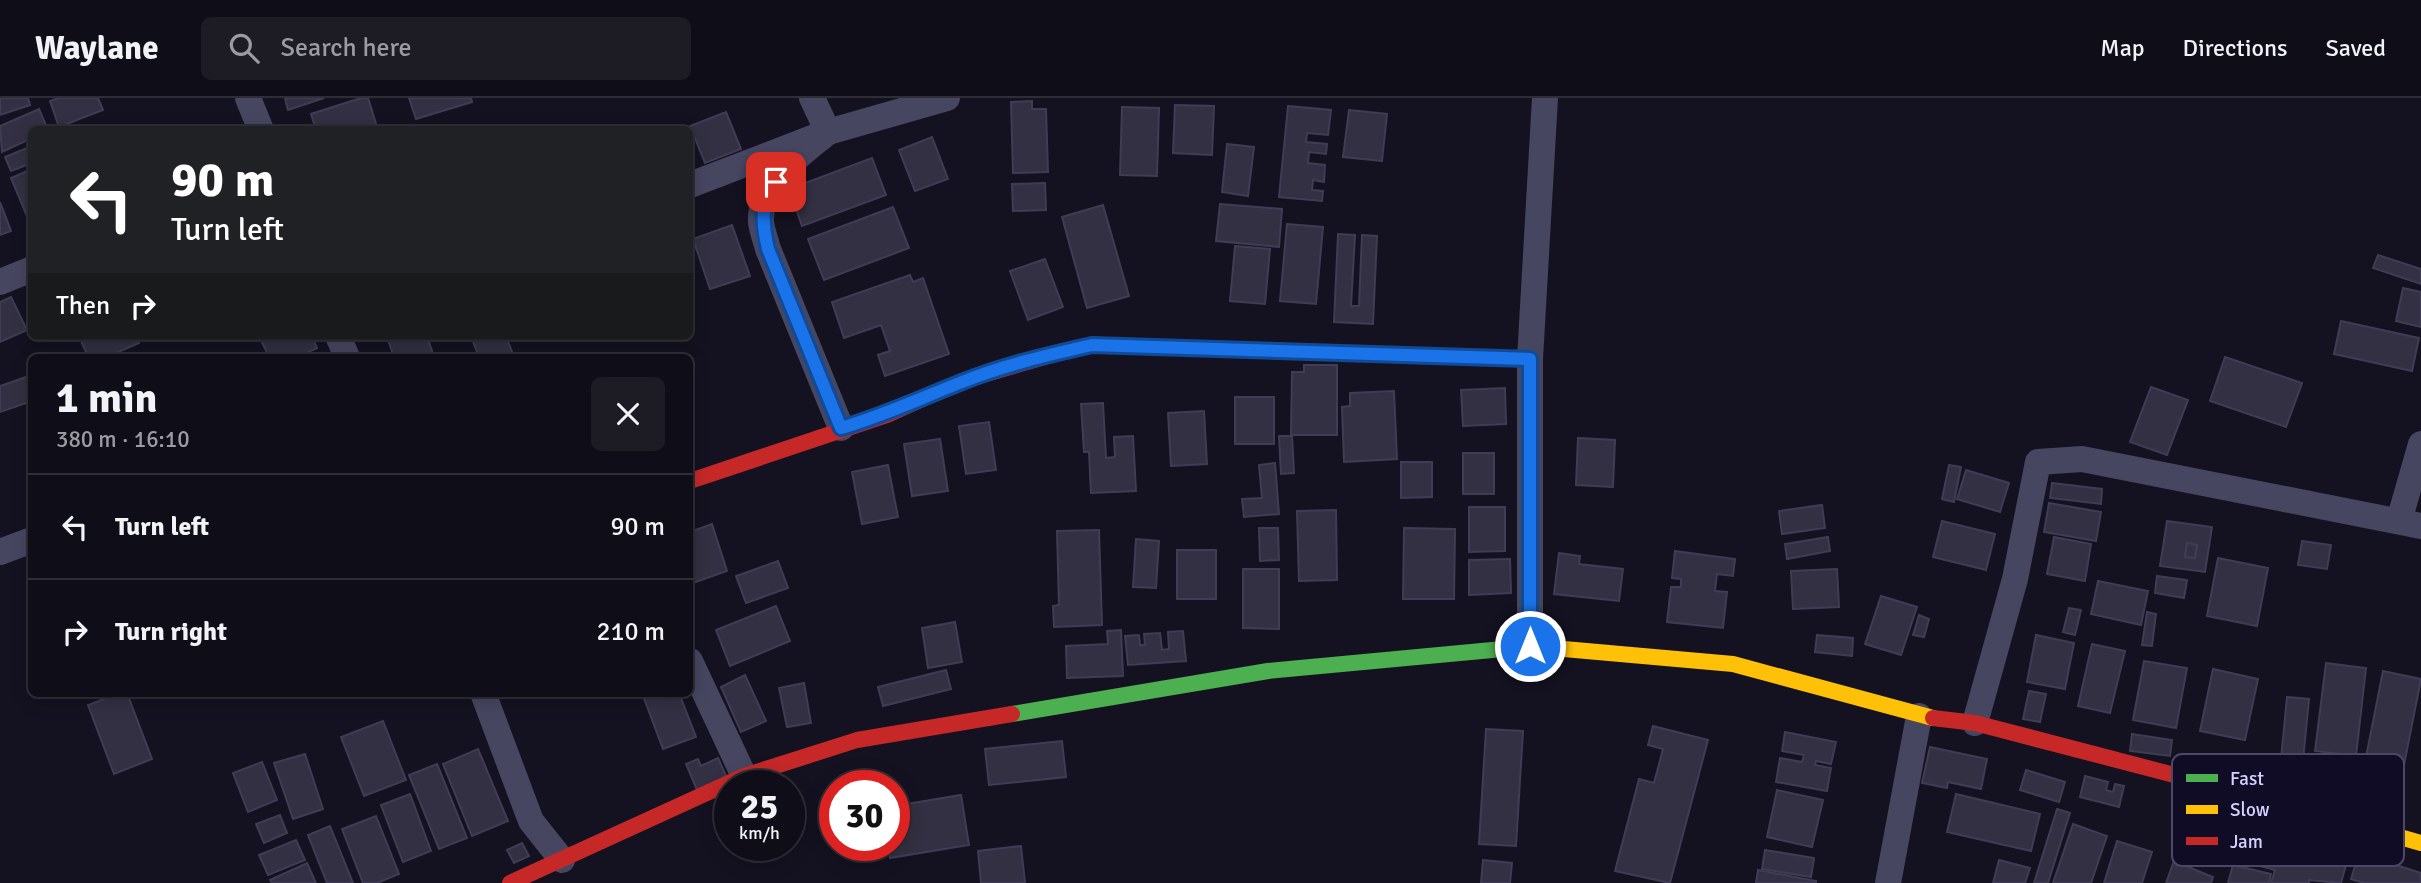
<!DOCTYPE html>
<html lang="en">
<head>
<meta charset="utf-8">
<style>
  body { margin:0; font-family:Signika,sans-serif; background:#1d1c25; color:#f1f3f6; height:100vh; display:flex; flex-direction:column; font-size:26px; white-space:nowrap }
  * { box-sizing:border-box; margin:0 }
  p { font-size:23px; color:#9b9ca2 }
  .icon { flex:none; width:38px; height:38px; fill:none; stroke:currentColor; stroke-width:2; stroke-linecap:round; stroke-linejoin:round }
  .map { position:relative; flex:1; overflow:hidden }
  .drawer { position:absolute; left:28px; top:256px; width:665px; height:343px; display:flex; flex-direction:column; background:#0f0e18; border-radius:10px; box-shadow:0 4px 18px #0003,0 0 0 2px #2f2e37 }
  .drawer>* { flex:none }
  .top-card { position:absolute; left:28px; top:28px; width:665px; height:214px; border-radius:10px; box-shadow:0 4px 18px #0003,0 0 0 2px #2f2e37; background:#202124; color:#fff; overflow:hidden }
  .speed { position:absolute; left:714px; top:672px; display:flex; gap:14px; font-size:35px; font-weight:700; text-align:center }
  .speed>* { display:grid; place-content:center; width:91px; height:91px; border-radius:50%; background:#0f0e18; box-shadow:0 4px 18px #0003,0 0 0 2px #2f2e37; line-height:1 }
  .speed small { font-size:18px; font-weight:400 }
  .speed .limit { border:10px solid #d22; background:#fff; color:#111 }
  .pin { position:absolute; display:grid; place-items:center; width:60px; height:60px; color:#fff; margin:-30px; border-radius:14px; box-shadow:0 4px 10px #0006 }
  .me { position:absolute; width:77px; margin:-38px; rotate:0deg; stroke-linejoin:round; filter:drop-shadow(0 0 5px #0008) }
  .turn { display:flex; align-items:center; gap:24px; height:147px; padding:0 28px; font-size:32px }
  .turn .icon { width:91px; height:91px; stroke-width:2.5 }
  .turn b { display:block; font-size:49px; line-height:60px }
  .then { display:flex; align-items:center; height:66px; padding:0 28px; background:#0003; gap:14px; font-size:26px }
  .round { display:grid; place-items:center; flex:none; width:74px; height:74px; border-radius:10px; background:#1d1c25 }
  .headline { display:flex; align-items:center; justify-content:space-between; height:119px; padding:0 28px }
  h1 { font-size:42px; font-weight:700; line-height:52px }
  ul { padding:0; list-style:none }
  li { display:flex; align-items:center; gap:21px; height:105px; padding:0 28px; border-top:2px solid #2f2e37 }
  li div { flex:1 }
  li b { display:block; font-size:26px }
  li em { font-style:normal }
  header { display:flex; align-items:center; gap:42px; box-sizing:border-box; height:98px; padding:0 35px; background:#0f0e18; border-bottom:2px solid #2f2e37 }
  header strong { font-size:33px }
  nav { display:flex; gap:38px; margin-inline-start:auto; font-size:24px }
  .search { width:490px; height:63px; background:#1d1c25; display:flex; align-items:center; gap:18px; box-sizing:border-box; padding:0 24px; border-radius:10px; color:#9b9ca2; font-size:26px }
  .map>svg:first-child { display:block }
  .building { fill:#323042; stroke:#403c55; stroke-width:2; fill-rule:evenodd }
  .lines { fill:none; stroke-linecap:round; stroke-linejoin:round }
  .street { stroke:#464661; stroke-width:26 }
  .fast { stroke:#4caf50; stroke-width:16 }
  .slow { stroke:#ffc107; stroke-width:16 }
  .jam { stroke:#c62828; stroke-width:16 }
  .route-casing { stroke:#114b97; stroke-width:18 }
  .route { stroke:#1a73e8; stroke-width:12 }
  .key { fill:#100c26; stroke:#4b4767; stroke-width:2 }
  .key-label { font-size:19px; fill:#d5d1ff }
</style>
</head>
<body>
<header>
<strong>Waylane</strong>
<div class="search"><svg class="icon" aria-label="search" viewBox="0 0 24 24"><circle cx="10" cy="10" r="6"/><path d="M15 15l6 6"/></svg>Search here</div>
<nav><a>Map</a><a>Directions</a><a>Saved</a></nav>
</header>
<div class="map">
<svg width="2421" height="785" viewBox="0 0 2421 785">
  <rect width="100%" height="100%" fill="#141220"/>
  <g class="building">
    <polygon points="0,0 28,0 30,7 0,17"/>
    <polygon points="58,0 98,0 103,12 59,29 50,3"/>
    <polygon points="285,0 324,0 288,12"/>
    <polygon points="361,0 368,0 378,32 316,32 311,16"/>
    <polygon points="409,0 471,0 472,4 416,21"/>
    <polygon points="1032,3 1032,11 1046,11 1048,74 1013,75 1011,4"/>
    <polygon points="1175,7 1214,8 1212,57 1173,55"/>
    <polygon points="1288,8 1331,12 1328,37 1307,35 1306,44 1327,46 1326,56 1309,54 1308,65 1325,67 1324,84 1313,82 1312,92 1323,93 1322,103 1279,99"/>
    <polygon points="1122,9 1159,10 1157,78 1120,77"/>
    <polygon points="39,11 48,32 32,32 32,40 2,54 0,28"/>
    <polygon points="1349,12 1387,16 1382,63 1343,59"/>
    <polygon points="726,14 741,51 705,65 690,28"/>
    <polygon points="932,39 948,81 915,93 899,52"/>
    <polygon points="1227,46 1254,49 1248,98 1222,94"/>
    <polygon points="32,48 32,65 11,73 5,59"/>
    <polygon points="872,60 886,97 802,128 789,91"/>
    <polygon points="32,71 32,130 11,80"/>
    <polygon points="1045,85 1046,112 1013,113 1012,86"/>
    <polygon points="0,104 11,133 0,137"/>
    <polygon points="1220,106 1282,111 1279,149 1216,143"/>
    <polygon points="1103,107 1129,198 1087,210 1062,119"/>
    <polygon points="893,109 909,150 824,182 808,141"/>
    <polygon points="1287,126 1323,129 1316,206 1280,203"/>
    <polygon points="732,127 750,178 710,191 693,141"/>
    <polygon points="1338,136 1355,137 1351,208 1359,208 1362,137 1377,138 1373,226 1334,224"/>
    <polygon points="1235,148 1270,151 1265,206 1230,203"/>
    <polygon points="2378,157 2421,171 2421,186 2373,170"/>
    <polygon points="1045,161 1063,209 1028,222 1010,173"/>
    <polygon points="910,177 913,184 923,180 949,256 885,278 878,257 890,253 881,227 844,240 832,204"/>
    <polygon points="2403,190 2421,194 2421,229 2396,223"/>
    <polygon points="11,199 27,232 0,244 0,204"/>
    <polygon points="2341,223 2419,240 2412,273 2334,256"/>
    <polygon points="79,238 136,238 139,245 107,259 88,259"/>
    <polygon points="259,238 312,238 317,250 298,259 269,259"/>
    <polygon points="400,238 427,238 434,259 394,259 388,242"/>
    <polygon points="471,238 506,238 514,259 479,259"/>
    <polygon points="2225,259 2302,285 2286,329 2210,303"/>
    <polygon points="1304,267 1337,267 1337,337 1291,337 1292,274 1304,274"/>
    <polygon points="32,277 32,303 0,314 0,288"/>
    <polygon points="2151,289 2188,302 2167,357 2130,344"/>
    <polygon points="1505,290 1506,326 1463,328 1461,292"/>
    <polygon points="1394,293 1397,361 1344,364 1342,309 1350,308 1350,295"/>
    <rect x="1235" y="299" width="39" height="47"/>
    <polygon points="1103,305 1106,360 1115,359 1114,339 1133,338 1136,393 1091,395 1089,354 1084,354 1081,306"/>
    <polygon points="1204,313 1207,366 1171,368 1168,315"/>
    <polygon points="989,324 996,372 966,376 959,328"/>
    <polygon points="1279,338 1292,338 1294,375 1281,376"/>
    <polygon points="1578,340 1615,342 1613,389 1576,387"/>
    <polygon points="940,341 948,393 912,398 904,346"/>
    <rect x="1463" y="355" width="31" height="41"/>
    <polygon points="1401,364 1432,364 1432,399 1401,400"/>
    <polygon points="1275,365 1279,416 1244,419 1242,401 1262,400 1259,367"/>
    <polygon points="888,367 898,419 862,426 852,374"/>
    <polygon points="1949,367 1961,369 1954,404 1942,401"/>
    <polygon points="1966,372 2009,385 2000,414 1957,401"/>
    <polygon points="2052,385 2102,391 2101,406 2050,400"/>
    <polygon points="2049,405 2101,414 2096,443 2044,434"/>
    <polygon points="1822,407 1825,430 1782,436 1779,413"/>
    <polygon points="1469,409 1505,409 1505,453 1469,454"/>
    <polygon points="1336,412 1337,482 1299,483 1297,413"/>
    <polygon points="1942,423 1995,436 1986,472 1933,459"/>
    <path d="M2167,423L2212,429L2205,474L2160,468ZM2187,445L2197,447L2195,460L2185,459Z"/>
    <polygon points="712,426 727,473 693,485 690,476 690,434"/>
    <polygon points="1259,430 1278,430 1279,462 1260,463"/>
    <polygon points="1404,430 1455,431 1454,501 1403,501"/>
    <polygon points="1099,432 1102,527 1054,529 1053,508 1059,507 1057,433"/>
    <polygon points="1828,439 1830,453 1787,461 1785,446"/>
    <polygon points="2054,439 2091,446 2085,483 2047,476"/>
    <polygon points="1136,441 1159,443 1156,490 1133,489"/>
    <polygon points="2302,443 2331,447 2327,471 2298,467"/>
    <polygon points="2187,445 2197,447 2195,460 2185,459"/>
    <rect x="1177" y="452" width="39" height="49"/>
    <polygon points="1675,453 1735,461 1733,478 1717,476 1715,493 1727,494 1723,530 1667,524 1671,489 1681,489 1681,481 1672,480"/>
    <polygon points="1559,455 1580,458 1579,466 1623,471 1619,503 1554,496"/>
    <polygon points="2218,460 2268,470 2257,528 2207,518"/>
    <polygon points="1510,461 1511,495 1469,497 1469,462"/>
    <polygon points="778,463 788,490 746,505 736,478"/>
    <polygon points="1243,471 1279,471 1279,531 1243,530"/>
    <polygon points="1837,471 1839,509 1793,511 1791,473"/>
    <polygon points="2157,478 2187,482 2184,500 2155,495"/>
    <polygon points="2098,483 2148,493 2141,527 2091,516"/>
    <polygon points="1881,498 1917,509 1901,557 1865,546"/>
    <polygon points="776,508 790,543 730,568 716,532"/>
    <polygon points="2069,510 2081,512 2075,537 2063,534"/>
    <polygon points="2147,514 2156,516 2152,548 2142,547"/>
    <polygon points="1919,517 1929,521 1924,539 1913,537"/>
    <polygon points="955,524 962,564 928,570 922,530"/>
    <polygon points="1121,532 1123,578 1067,580 1066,548 1108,546 1107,533"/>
    <polygon points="1183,533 1186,563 1128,567 1125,538 1139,537 1140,547 1145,547 1144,536 1160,535 1162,552 1169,551 1168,534"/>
    <polygon points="1817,537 1853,540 1852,558 1815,554"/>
    <polygon points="2036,537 2074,545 2065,591 2027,584"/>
    <polygon points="2092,546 2125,553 2110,615 2078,608"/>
    <polygon points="2144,563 2187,570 2176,630 2133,622"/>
    <polygon points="2326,565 2366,570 2356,658 2315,653"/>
    <polygon points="2213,571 2258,581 2245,642 2200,633"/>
    <polygon points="946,572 951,591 883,608 878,589"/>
    <polygon points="2383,573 2421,581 2404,667 2366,659"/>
    <polygon points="745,577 766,623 741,634 721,589"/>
    <polygon points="804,585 811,625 787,629 779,590"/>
    <polygon points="2029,593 2046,596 2040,624 2023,621"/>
    <polygon points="120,595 127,595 152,661 114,676 88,607"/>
    <polygon points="642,595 679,595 696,639 663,651"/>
    <polygon points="2287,599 2309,601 2303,663 2281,661"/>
    <polygon points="383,623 406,682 364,698 341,639"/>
    <polygon points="1653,628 1708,642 1670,785 1615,773 1639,681 1654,685 1663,651 1648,647"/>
    <polygon points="1486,631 1523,633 1516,748 1479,746"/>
    <polygon points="1785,634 1836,644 1831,666 1816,663 1815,667 1831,670 1827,693 1776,684 1780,660 1802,664 1804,657 1782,653"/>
    <polygon points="2132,636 2172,642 2170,658 2130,653"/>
    <polygon points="1062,643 1066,679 989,687 985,651"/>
    <polygon points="1930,649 1987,661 1981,691 1948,684 1947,690 1922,685"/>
    <polygon points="478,651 508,723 472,738 443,666"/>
    <polygon points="305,656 323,711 293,721 274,665"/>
    <polygon points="718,660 727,680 697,692 686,666 698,661 701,668"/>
    <polygon points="262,664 277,702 248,714 233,675"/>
    <polygon points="437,666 467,740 439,751 409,677"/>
    <polygon points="2026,672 2065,684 2059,704 2020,692"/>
    <polygon points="2085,678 2108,684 2106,692 2113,694 2115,686 2124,688 2119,709 2080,699"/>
    <polygon points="1777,692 1823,702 1812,749 1767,739"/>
    <polygon points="410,696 431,753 403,764 381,707"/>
    <polygon points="1956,696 2040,716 2031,753 1947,734"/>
    <polygon points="961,697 969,747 890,760 888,747 894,747 894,708"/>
    <polygon points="2057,711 2070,715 2048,785 2034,785"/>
    <polygon points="280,717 287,735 264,745 256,726"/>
    <polygon points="376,718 399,776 377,785 363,785 342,731"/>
    <polygon points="2229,720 2283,735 2278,751 2285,753 2289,739 2349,756 2341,785 2309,782 2309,785 2271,785 2275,772 2231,760 2235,744 2231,743 2228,751 2221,749"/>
    <polygon points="2073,726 2107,738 2091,785 2053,785"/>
    <polygon points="330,728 353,785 327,785 308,737"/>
    <polygon points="296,742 305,762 268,777 259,757"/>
    <polygon points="2117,743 2152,754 2142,785 2104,785"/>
    <polygon points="522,745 529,758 514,765 507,752"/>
    <polygon points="1021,748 1025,785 981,785 978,753"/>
    <polygon points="1765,752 1814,760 1811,779 1762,771"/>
    <polygon points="2359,755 2421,775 2421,785 2364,785 2351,781"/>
    <polygon points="1483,762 1512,765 1510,785 1481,785"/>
    <polygon points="1999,762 2030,770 2025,785 1993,785"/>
    <polygon points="2174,763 2213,779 2211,785 2166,785"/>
    <polygon points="307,765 316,785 272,785 270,782"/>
    <polygon points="2233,767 2271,776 2269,785 2228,785"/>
    <polygon points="1758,772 1816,783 1816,785 1756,785"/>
  </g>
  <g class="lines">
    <g class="street">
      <polyline points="248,0 261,32"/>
      <path d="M812,0L828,34C802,56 759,84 761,124C762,133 766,143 768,151L841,330"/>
      <polyline points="690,87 828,34 947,0"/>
      <polyline points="0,184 32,171"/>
      <polyline points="338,238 347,259"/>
      <polyline points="2399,423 2421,346"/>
      <polyline points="0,454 32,442"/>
      <polyline points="1530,548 1530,261 1545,0"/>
      <polyline points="690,563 744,678"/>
      <polyline points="483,595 531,723 562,762"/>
      <polyline points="1975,625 2015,481 2038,364 2082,361 2421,428"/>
      <polyline points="1888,785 1919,618"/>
    </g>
    <g class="fast">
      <polyline points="1065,253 1092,247 1376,256"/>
      <polyline points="1012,616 1268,573 1503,551"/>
    </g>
    <g class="slow">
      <polyline points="1376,256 1530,261"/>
      <polyline points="1503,551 1530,548 1733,566 1933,620"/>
      <polyline points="2274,703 2421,745"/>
    </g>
    <g class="jam">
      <polyline points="690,383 887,317 962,283 1065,253"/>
      <polyline points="1933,620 1975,625 2274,703"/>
      <polyline points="510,785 744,678 857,642 1012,616"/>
    </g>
  </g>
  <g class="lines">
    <defs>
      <path id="route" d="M776,84C760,108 762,125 768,151L841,330C883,318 921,300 962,284C1004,267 1048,257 1092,247L1530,261V548"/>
    </defs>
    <use href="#route" class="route-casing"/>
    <use href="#route" class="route"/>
  </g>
  <rect x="2172" y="656" width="232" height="112" rx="10" class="key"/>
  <rect x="2186" y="676" width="32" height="8" fill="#4caf50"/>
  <rect x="2186" y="707" width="32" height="9" fill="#ffc107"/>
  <rect x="2186" y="739" width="32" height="8" fill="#c62828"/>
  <g class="key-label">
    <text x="2230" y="687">Fast</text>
    <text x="2230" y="718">Slow</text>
    <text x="2230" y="750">Jam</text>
  </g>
</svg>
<div class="speed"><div>25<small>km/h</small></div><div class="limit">30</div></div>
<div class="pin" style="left:776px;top:84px;background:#d93025"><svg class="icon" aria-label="arrive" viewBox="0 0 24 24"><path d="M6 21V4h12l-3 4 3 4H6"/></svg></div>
<svg class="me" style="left:1530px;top:548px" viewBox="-20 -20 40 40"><circle r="17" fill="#1a73e8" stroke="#fff" stroke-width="3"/><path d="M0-11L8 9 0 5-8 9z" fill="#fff"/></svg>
<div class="top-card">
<div class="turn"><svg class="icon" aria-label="left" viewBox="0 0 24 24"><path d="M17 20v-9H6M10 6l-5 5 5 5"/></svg><div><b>90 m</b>Turn left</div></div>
<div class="then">Then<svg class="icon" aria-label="right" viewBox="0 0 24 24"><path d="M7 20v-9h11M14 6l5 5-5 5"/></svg></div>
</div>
<section class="drawer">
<div class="headline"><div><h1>1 min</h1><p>380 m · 16:10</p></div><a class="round"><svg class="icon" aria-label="close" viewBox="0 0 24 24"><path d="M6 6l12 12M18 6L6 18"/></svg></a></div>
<ul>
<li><svg class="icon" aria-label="left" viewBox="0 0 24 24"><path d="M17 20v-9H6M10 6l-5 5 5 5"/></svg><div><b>Turn left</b></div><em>90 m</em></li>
<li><svg class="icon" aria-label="right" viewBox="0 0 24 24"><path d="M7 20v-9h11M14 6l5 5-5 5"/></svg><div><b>Turn right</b></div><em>210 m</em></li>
</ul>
</section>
</div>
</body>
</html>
